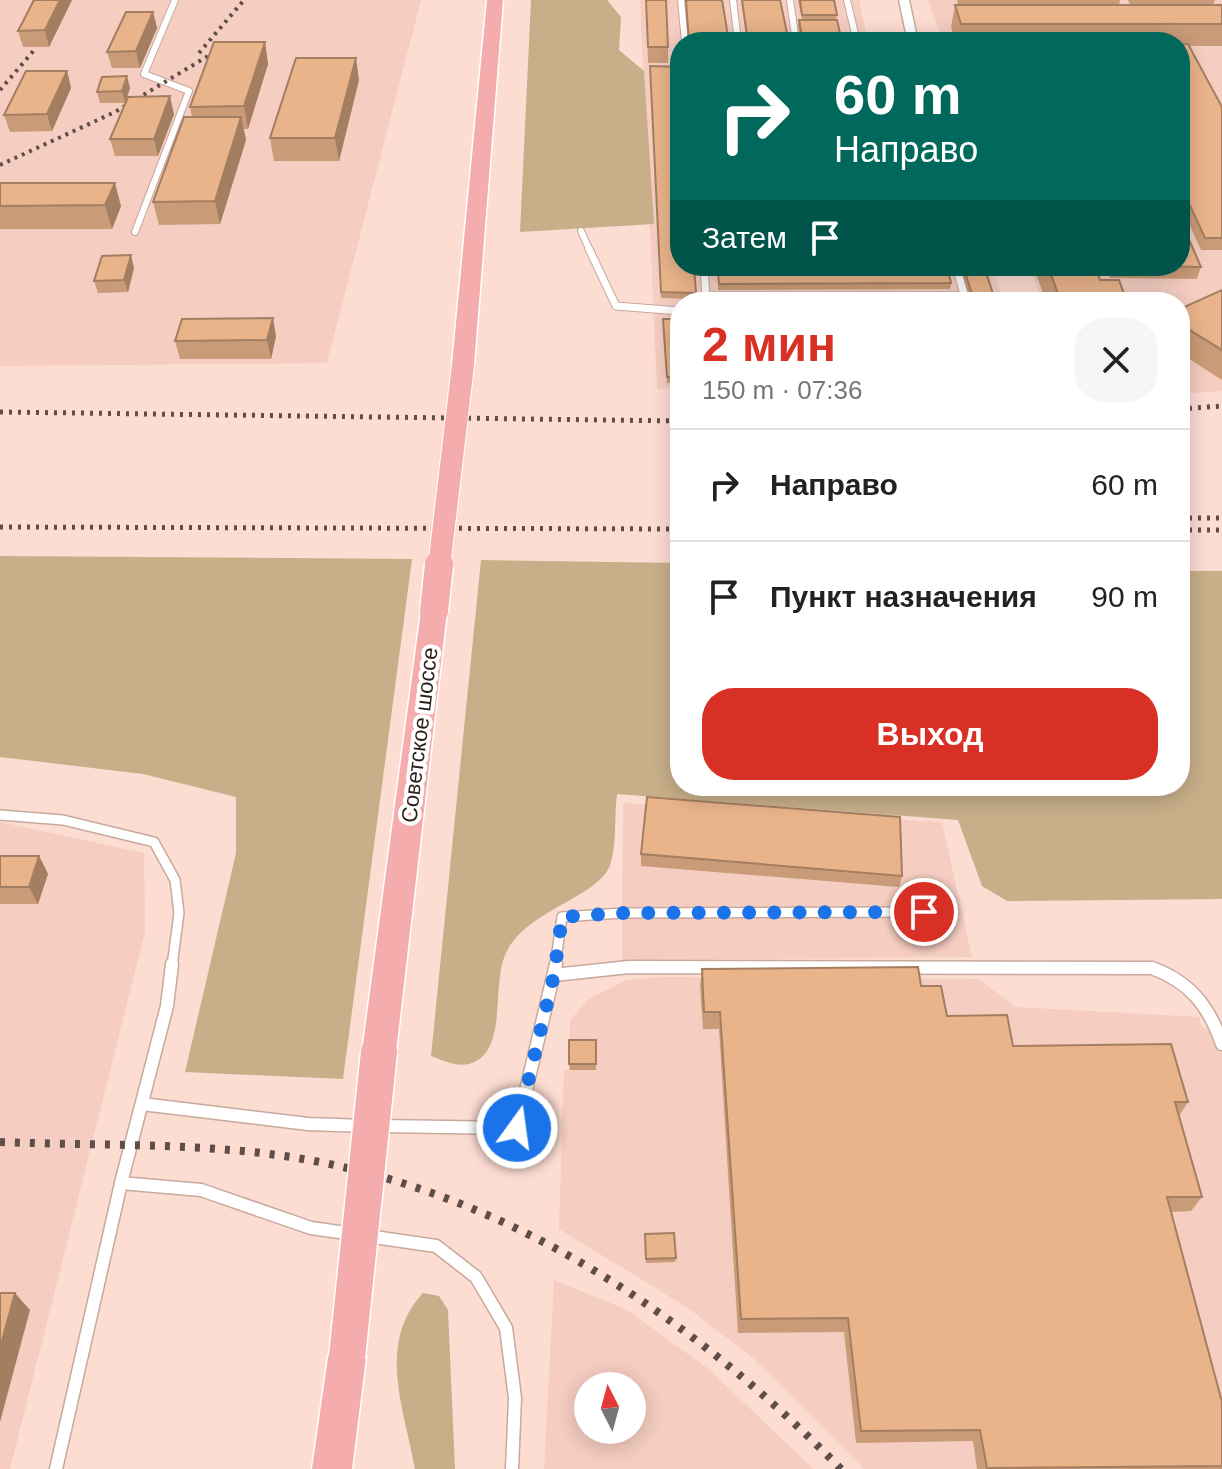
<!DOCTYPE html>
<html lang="ru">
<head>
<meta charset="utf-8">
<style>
  body { margin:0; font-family:Arial,sans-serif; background:#f6f6f6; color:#222; height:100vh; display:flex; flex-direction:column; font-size:30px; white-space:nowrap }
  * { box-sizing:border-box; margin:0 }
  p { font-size:26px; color:#767676 }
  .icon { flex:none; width:44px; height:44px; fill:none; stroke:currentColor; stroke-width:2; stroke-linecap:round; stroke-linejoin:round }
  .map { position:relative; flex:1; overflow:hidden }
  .drawer { position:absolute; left:670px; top:292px; width:520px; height:504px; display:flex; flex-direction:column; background:#fff; border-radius:32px; box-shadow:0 4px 20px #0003 }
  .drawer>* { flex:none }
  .guide { position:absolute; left:670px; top:32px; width:520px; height:244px; border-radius:32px; box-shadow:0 4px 20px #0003; background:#00695c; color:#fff; overflow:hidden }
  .needle { width:52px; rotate:354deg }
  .tools { position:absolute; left:574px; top:1372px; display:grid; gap:16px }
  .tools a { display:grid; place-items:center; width:72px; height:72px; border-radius:50%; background:#fff; box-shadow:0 4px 20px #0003; font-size:40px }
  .pin { position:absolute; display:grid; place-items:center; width:68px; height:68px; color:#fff; margin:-34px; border:4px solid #fff; border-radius:50%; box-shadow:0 2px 8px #0007 }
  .me { position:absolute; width:88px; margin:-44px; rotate:14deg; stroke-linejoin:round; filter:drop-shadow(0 0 6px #0008) }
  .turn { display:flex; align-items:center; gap:28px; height:168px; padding:0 32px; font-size:36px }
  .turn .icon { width:104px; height:104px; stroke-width:2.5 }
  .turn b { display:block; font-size:56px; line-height:68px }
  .then { display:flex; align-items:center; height:76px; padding:0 32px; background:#0003; gap:16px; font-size:30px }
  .round { display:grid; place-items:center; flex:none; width:84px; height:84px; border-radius:32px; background:#f6f6f6 }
  .summary { display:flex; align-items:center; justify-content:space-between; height:136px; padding:0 32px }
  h1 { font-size:48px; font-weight:700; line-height:60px; color:#d93025 }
  .primary-button { display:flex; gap:16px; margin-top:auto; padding:16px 32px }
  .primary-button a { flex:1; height:92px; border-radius:32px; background:#d93025; color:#fff; font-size:32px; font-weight:700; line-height:92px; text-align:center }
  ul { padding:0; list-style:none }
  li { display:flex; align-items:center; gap:24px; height:112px; padding:0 32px; border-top:2px solid #e0e0e0 }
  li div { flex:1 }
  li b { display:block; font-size:30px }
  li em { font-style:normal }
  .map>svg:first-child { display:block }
  .built { fill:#f5cdc1; fill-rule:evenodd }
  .green { fill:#c8af8a }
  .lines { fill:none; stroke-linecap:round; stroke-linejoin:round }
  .service-far3-casing { stroke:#c7a99e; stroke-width:8 }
  .service-far2-casing { stroke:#c7a99e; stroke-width:9 }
  .service-far1-casing { stroke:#c7a99e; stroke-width:12 }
  .service-casing { stroke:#c7a99e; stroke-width:15 }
  .minor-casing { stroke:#c7a99e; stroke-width:3 }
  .primary-casing { stroke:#fff; stroke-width:3 }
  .service-far3 { stroke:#fff; stroke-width:6 }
  .service-far2 { stroke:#fff; stroke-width:7 }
  .service-far1 { stroke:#fff; stroke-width:9 }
  .service { stroke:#fff; stroke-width:12 }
  .minor { fill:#fff; fill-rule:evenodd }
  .primary { fill:#f5acad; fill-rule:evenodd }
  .rail-far2 { stroke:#5e4d48; stroke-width:4; stroke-dasharray:3 5; stroke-linecap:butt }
  .rail-far1 { stroke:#5e4d48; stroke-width:5; stroke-dasharray:3 6; stroke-linecap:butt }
  .rail { stroke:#5e4d48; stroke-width:8; stroke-dasharray:5 10; stroke-linecap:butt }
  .primary-bridge-far2-casing { stroke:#fff; stroke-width:24; stroke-linecap:butt }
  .primary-bridge-far1-casing { stroke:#fff; stroke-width:31; stroke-linecap:butt }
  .primary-bridge-casing { stroke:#fff; stroke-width:39; stroke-linecap:butt }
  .primary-bridge-far2 { stroke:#f5acad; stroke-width:22 }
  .primary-bridge-far1 { stroke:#f5acad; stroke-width:28 }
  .primary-bridge { stroke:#f5acad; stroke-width:36 }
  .wall { fill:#c99b78 }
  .shaded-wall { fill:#a47e61 }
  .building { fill:#eab48b; stroke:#a47e61; stroke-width:2 }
  .route { stroke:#1a73e8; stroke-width:14; stroke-dasharray:0 25.2 }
  .labels { text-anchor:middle; stroke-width:8; stroke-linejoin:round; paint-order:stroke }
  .street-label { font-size:22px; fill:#2a1f1b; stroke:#fff }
</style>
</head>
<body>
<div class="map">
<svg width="1222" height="1469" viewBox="0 0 1222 1469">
  <rect width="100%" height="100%" fill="#fddcd2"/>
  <g class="built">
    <polygon points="0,0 421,0 327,363 0,366"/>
    <polygon points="640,0 859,0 868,42 680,42 680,266 991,266 1004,302 680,302 680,388 657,389"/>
    <polygon points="928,0 1222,0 1222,391 1180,394 1180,302 1043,302 1029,266 1180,266 1180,42 943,42"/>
    <polygon points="623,803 942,822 972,957 622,960"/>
    <polygon points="0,822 144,853 145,932 10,1469 0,1469"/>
    <polygon points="664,977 979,979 1015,1007 1199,1017 1202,1028 1222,1030 1222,1469 864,1469 754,1359 688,1308 559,1229 564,1070 570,1069 570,1020 590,998 627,980"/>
    <path d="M554,1280L627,1310L710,1370L813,1469H544ZM588,1386H632V1430H588Z"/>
  </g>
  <g class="green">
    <polygon points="531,0 607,0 621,17 619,50 644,71 654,224 520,232"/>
    <polygon points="0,556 412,559 343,1079 185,1072 236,853 236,797 143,774 0,757"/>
    <path d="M481,560L680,563V786H1180V571H1222V899L1007,901L982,886L958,820L617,794C614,816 617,841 611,862C602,897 529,908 507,951C491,981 507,1041 478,1060C462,1070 447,1062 431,1056Z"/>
    <path d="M423,1293L439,1296L448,1310L455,1469H415C405,1411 376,1343 423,1293Z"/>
  </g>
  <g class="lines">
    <defs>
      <g id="service-far3">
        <polyline points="681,0 685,42"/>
        <polyline points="733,0 738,42"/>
        <polyline points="790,0 796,42"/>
        <polyline points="847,0 857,42"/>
        <polyline points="581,231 590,251"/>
        <polyline points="135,232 189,91 144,74 175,0"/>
      </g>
      <g id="service-far2">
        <polyline points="589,249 616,306 680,311"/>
        <polyline points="704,266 706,298"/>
        <polyline points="956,266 966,301"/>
        <polyline points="706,296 965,296"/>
      </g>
      <g id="service-far1">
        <polyline points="0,815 63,820 154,842 175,880 179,913 172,966"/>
        <polyline points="555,966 562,917 622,913 924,912"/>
      </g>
      <g id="service">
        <polyline points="172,964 167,1006 121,1183 201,1190 311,1228 353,1234"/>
        <path d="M554,975L629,967L1152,968C1190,982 1209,1006 1222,1044"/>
        <polyline points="142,1104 308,1124 366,1126"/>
        <polyline points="381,1126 517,1128 556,964"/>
        <polyline points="367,1236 436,1246 476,1277 506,1328 515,1398 512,1469"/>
        <polyline points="56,1469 121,1183"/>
      </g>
      <polygon id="minor" points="899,0 909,0 918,42 908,42"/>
      <g id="primary">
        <polygon points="487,0 503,0 474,365 463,372 452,365"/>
        <polygon points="434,602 443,605 447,611 396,1052 391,1063 379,1067 367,1063 362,1052 421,611 425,605"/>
        <polygon points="347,1338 361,1343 366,1357 352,1469 312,1469 328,1357 333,1343"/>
      </g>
    </defs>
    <use href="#service-far3" class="service-far3-casing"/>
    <use href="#service-far2" class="service-far2-casing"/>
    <use href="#service-far1" class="service-far1-casing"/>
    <use href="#service" class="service-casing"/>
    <use href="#minor" class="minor-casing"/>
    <use href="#primary" class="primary-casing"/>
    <use href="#service-far3" class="service-far3"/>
    <use href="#service-far2" class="service-far2"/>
    <use href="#service-far1" class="service-far1"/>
    <use href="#service" class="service"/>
    <use href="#minor" class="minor"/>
    <use href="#primary" class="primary"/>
    <g class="rail-far2">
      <polyline points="199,53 244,0"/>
      <polyline points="0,90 36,48"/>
      <polyline points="0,165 115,112 223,47"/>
    </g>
    <g class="rail-far1">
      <polyline points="1180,409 1222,406"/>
      <polyline points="0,412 680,421"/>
      <polyline points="1180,518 1222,518"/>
      <polyline points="0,527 680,529"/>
      <polyline points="1180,530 1222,530"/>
    </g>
    <path class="rail" d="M0,1142C100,1146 204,1142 303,1159C513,1195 695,1320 841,1469"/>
    <defs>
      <polyline id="primary-bridge-far2" points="439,567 463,365"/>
      <polyline id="primary-bridge-far1" points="434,611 439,565"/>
      <polyline id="primary-bridge" points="347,1357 379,1052"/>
    </defs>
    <use href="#primary-bridge-far2" class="primary-bridge-far2-casing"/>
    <use href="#primary-bridge-far1" class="primary-bridge-far1-casing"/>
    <use href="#primary-bridge" class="primary-bridge-casing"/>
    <use href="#primary-bridge-far2" class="primary-bridge-far2"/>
    <use href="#primary-bridge-far1" class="primary-bridge-far1"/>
    <use href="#primary-bridge" class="primary-bridge"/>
  </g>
  <g class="wall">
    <polygon points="72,0 49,47 23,47 18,31"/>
    <polygon points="646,0 666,0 668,47 668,63 648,63"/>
    <polygon points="741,0 780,0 789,42 747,42"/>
    <polygon points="798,0 834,0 837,15 836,20 842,42 801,42 798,26 799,20 802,20"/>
    <polygon points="957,0 1120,0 1119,5 1130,5 1128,0 1215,0 1213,5 1222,5 1222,46 1189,46 1222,107 1222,250 1201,250 1180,204 1180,42 956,42 951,27 955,5 958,5"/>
    <polygon points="153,12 157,28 140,68 112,68 107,52"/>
    <polygon points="265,42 268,64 248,129 244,129 246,140 220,224 159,225 153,202 192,117 190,107"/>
    <polygon points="650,66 680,266 696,293 695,299 661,298"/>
    <polygon points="67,71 71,88 52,131 10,132 4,115"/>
    <polygon points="359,80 339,161 274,161 270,138"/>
    <polygon points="130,88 125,103 100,103 97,92"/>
    <polygon points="174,114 158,156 115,156 110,139"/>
    <polygon points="0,183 121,206 112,229 0,229"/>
    <rect x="714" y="266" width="202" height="5"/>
    <polygon points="923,266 941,266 941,267 924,268"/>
    <polygon points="960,266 984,266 994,297 993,302 971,302"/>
    <polygon points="1036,266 1095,266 1100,280 1127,302 1046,302 1035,271"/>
    <polygon points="1106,266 1180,266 1201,267 1197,279 1110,278"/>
    <polygon points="134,268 128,292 98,293 94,281"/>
    <polygon points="718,274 951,283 950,289 718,290"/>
    <polygon points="1222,290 1222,380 1180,353 1180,309"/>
    <polygon points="680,319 680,383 667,383 663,325"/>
    <polygon points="276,336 271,359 180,359 175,341"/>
    <polygon points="641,854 902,876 899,887 641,866"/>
    <polygon points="0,856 39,856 48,874 38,904 0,904"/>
    <polygon points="702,969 921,986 947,1016 1013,1046 1188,1102 1179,1116 1202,1197 1191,1211 1171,1212 1222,1402 1222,1469 977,1469 973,1441 856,1443 844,1332 738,1333 719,1029 703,1029 700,986"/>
    <polygon points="596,1040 596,1070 570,1070 569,1064"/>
    <polygon points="645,1234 676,1258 675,1262 646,1263"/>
  </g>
  <g class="shaded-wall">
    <polygon points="60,0 72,0 49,47 45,30"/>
    <polygon points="153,12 157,28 140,68 136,51"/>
    <polygon points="265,42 268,64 248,129 244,106"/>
    <polygon points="356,58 359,80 339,161 335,138"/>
    <polygon points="67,71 71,88 52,131 47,114"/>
    <polygon points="127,76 130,88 125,103 122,91"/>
    <polygon points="170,96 174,114 158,156 154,139"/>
    <polygon points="241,117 246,140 220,224 215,201"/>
    <polygon points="115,183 121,206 112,229 105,205"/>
    <polygon points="131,255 134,268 128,292 124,280"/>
    <polygon points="273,318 276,336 271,359 267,340"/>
    <polygon points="39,856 48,874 38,904 29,887"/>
    <polygon points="15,1293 30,1310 0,1422 0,1348"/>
  </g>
  <g class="building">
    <polygon points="34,0 60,0 45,30 18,31"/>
    <polygon points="646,0 666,0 668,47 648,47"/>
    <polygon points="686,0 722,0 729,42 689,42"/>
    <polygon points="742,0 780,0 789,42 748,42"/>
    <polygon points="800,0 834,0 837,15 802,15"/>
    <polygon points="955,5 1222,5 1222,24 961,24"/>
    <polygon points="126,12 153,12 136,51 107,52"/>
    <polygon points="799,20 837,20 842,42 803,42"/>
    <polygon points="214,42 265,42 244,106 190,107"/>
    <polygon points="1180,44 1188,44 1222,107 1222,238 1205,238 1180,184"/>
    <polygon points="296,58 356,58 335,138 270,138"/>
    <polygon points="650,66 680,67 680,266 694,266 696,293 661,292"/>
    <polygon points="26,71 67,71 47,114 4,115"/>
    <polygon points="127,76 122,91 97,92 102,77"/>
    <polygon points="170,96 154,139 110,139 128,97"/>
    <polygon points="184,117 241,117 215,201 153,202"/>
    <polygon points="0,183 115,183 105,205 0,206"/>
    <polygon points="1180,219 1201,267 1158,266 1180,266"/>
    <polygon points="131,255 124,280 94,281 102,256"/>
    <polygon points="963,266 984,266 994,297 973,297"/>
    <polygon points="1048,266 1095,266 1100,280 1119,280 1127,302 1061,302"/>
    <polygon points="718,274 949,274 951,283 719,284"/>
    <polygon points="1222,290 1222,350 1180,324 1180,309"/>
    <rect x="776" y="300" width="149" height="2"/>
    <polygon points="273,318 267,340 175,341 182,319"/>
    <polygon points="663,319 680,319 680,377 667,377"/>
    <polygon points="647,797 900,817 902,876 641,854"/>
    <polygon points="0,856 39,856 29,887 0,887"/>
    <polygon points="918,967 921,986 941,986 947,1016 1007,1015 1013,1046 1171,1044 1188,1102 1175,1102 1202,1197 1167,1197 1222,1402 1222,1466 987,1468 980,1430 861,1431 848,1318 741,1319 720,1012 704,1012 702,969"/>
    <rect x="569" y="1040" width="27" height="24"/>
    <polygon points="674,1233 676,1258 646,1259 645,1234"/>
    <polygon points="0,1293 15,1293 0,1348"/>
  </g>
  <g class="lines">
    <polyline class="route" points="517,1128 554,975 562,917 622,913 924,912"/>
  </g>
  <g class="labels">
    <g class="street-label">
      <text transform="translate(419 735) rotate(-83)" y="8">Советское шоссе</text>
    </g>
  </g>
</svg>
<div class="tools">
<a><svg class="needle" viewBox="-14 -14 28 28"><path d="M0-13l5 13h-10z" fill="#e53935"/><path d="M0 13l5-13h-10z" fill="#767676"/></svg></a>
</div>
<div class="pin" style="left:924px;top:912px;background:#d93025"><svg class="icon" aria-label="arrive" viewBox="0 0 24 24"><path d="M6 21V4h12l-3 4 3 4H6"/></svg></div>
<svg class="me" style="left:517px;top:1128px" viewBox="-20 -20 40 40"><circle r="17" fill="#1a73e8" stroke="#fff" stroke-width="3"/><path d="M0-11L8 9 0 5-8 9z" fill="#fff"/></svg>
<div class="guide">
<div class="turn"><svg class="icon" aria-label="right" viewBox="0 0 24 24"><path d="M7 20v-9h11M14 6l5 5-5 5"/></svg><div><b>60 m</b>Направо</div></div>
<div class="then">Затем<svg class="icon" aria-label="arrive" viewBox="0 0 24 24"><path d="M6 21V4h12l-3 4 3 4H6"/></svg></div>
</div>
<section class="drawer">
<div class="summary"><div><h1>2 мин</h1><p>150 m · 07:36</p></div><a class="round"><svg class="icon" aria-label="close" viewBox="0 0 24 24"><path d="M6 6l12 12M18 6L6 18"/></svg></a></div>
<ul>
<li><svg class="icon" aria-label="right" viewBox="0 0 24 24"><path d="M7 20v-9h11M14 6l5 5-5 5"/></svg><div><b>Направо</b></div><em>60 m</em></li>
<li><svg class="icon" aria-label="arrive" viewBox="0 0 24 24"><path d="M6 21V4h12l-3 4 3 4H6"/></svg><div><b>Пункт назначения</b></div><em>90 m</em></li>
</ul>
<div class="primary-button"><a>Выход</a></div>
</section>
</div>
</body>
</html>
